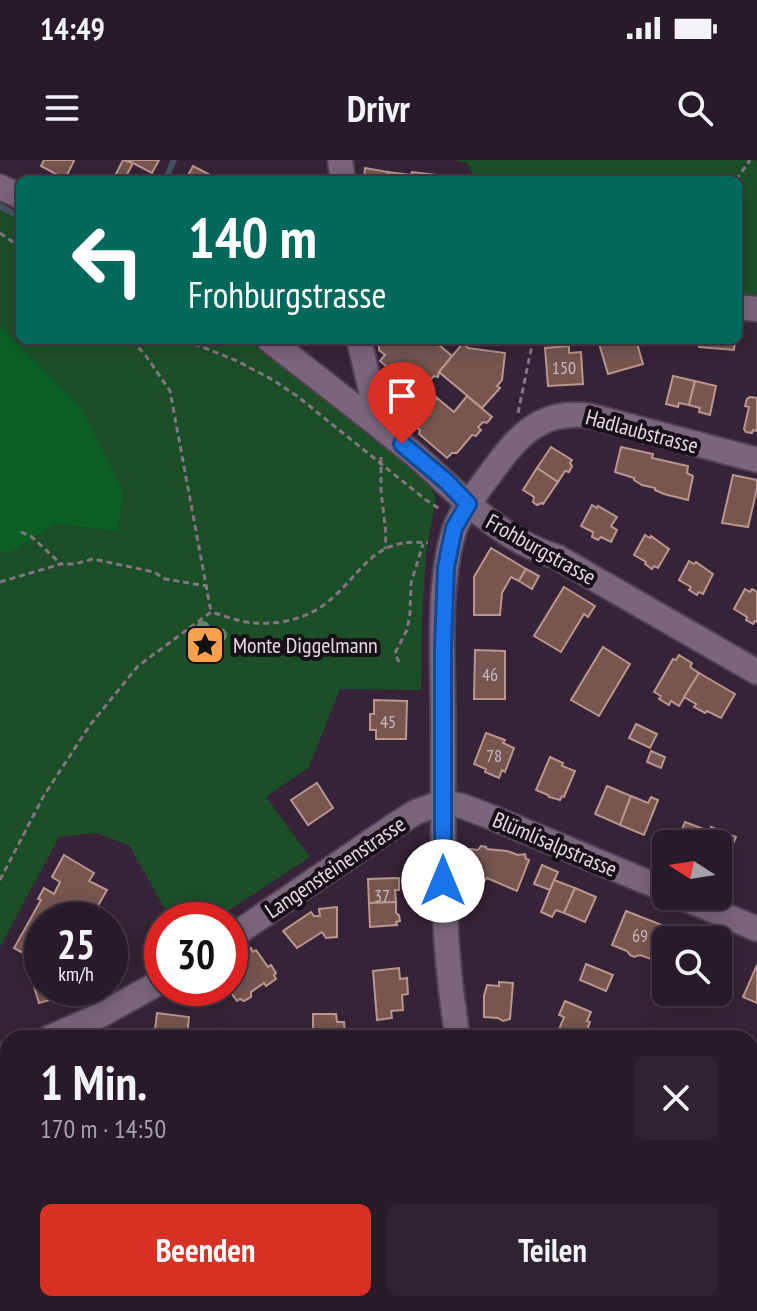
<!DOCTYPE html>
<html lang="de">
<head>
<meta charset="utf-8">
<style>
  body { margin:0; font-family:"PT Sans Narrow",sans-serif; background:#302331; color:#f1f3f6; height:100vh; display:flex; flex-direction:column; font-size:30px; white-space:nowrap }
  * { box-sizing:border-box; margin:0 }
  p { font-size:26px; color:#a5a1a8 }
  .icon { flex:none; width:44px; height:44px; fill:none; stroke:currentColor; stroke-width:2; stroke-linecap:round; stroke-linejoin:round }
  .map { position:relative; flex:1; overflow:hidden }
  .panel { position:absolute; left:0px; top:870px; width:758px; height:282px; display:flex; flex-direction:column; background:#281a29; border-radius:24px 24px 0 0; box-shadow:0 4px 20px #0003,0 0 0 2px #443846 }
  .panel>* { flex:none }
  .hud { position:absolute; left:16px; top:16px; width:726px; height:168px; border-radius:12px; box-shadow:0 4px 20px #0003,0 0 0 2px #443846; background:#00695c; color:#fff; overflow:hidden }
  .needle { width:52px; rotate:282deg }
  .controls { position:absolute; left:652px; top:670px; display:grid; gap:16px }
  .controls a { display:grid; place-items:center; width:80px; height:80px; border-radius:12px; background:#281a29; box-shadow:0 4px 20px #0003,0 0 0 2px #443846; font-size:40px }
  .speed { position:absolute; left:24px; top:742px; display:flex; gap:16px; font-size:40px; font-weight:700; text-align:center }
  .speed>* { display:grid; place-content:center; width:104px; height:104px; border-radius:50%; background:#281a29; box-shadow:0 4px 20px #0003,0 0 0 2px #443846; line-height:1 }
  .speed small { font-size:20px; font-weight:400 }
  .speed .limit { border:12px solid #d22; background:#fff; color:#111 }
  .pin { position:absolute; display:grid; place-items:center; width:68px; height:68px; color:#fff; margin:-82px -34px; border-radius:50% 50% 50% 0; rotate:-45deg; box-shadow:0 0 8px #0007 }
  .pin .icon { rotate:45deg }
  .me { position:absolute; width:88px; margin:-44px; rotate:0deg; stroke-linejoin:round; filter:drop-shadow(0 0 6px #0008) }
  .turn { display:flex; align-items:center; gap:28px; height:168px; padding:0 40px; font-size:36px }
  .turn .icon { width:104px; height:104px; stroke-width:2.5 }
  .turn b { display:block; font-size:56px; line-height:68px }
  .round { display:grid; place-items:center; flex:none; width:84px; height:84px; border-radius:12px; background:#302331 }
  .overview { display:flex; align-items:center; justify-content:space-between; height:136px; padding:0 40px }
  h1 { font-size:48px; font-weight:800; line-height:60px }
  .action { display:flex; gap:16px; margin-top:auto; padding:16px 40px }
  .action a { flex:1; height:92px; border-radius:12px; background:#d93025; color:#fff; font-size:32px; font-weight:800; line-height:92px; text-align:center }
  .action a+a { background:#302331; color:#f1f3f6 }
  .status { display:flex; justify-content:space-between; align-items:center; height:56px; padding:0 40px; background:#281a29; direction:ltr }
  .status svg { height:22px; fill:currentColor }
  header { display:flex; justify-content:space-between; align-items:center; height:104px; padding:0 40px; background:#281a29; font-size:36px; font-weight:800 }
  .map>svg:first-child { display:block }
  .green { fill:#1c4f27 }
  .forest { fill:#0c6026 }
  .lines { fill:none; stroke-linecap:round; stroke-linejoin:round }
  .stream { stroke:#465263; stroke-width:6 }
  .building { fill:#76564f; stroke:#ba968e; stroke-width:2 }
  .minor-casing { stroke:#514052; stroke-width:28 }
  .path { stroke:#847585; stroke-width:3; stroke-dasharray:6 4; stroke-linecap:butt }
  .minor { stroke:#7b657c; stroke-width:24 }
  .tree { fill:#5c8a66 }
  .route-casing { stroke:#114b97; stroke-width:20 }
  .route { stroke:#1a73e8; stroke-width:14 }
  .labels { text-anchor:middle; stroke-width:8; stroke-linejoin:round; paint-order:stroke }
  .number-label { font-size:18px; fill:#c8b8c0 }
  .street-label { font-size:22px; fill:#e4d8e5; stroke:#181019 }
  .poi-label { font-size:22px; fill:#e4d8e5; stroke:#181019; text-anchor:start }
</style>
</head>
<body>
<div class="status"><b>14:49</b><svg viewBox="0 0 49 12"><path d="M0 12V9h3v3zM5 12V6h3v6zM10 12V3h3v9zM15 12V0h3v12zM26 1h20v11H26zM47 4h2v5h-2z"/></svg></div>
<header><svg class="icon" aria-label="menu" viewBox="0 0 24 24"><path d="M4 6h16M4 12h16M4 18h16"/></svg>Drivr<svg class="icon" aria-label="search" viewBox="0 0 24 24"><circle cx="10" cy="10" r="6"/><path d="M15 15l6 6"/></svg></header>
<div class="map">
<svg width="757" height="1151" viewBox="0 0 757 1151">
  <rect width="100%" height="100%" fill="#362337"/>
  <g class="green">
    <polygon points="452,0 755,0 757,2 757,142 738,140 738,20 476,20 467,3"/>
    <polygon points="0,43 20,53 20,180 247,180 337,242 428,320 436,339 426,391 422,462 421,530 340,529 309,607 266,637 310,697 214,760 171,760 129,685 96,673 59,677 0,787 0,391 10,393 55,364 116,371 80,246 0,166"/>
  </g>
  <polygon class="forest" points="0,166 80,246 123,333 117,371 55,364 10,393 0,391"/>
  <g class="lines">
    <g class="stream">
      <polyline points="165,20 174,0"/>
      <polyline points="0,46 20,57"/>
    </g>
  </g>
  <g class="building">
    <polygon points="44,0 73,0 74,1 65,19 41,6"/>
    <polygon points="123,0 133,3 124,20 113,20"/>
    <polygon points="127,0 159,0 152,13"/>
    <polygon points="193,6 214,17 213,20 186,19"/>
    <polygon points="365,8 388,12 387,20 364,20"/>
    <polygon points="388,12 411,15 412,12 438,15 437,20 387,20"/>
    <polygon points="376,180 433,180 452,196 439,212 438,217 434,216 424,227 411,216 399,230 394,225 395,221 389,217 393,212 380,201 385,195 379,190 379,186 374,182"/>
    <polygon points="598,180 636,180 643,204 608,214"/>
    <polygon points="700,180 735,180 734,190 699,187"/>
    <polygon points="463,183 468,188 505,193 502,220 497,226 500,228 482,248 439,212"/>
    <polygon points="569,186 569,193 581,192 583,224 548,226 545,188"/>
    <polygon points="411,216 437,238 412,269 407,264 407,259 396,249 396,244 391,240"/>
    <polygon points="673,216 695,221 689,245 679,243 678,247 666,244"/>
    <polygon points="695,221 716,226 710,255 699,252 700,248 689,245"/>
    <polygon points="467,236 492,257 487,263 483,262 478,267 481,270 476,276 472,275 457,293 452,293 447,298 419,274 420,270 415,266 437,238 454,252"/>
    <polygon points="750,237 757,238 757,271 753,270 752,273 746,272 744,269 749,247 745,246 747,239"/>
    <polygon points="551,287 572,300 570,303 572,306 569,312 565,311 558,322 537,308"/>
    <polygon points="621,287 653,294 652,298 688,306 687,313 693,316 688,340 664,334 655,330 655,328 642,325 634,320 634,318 615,312"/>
    <polygon points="537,308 558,322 543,344 542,343 537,345 533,342 534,337 523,330"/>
    <polygon points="733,315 757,320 757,329 748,367 722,363"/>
    <polygon points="592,345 597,348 598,346 617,357 611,366 617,370 611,382 601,377 598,380 592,377 593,372 581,366"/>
    <polygon points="645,375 650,378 651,376 669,389 658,408 654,406 652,409 645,404 646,402 634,395"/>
    <polygon points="491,388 526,409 519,421 511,417 502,433 500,455 474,455 474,417"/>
    <polygon points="689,401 694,404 696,402 713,414 703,434 699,432 697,435 689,430 691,427 679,420"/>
    <polygon points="526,409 539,416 532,429 519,421"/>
    <polygon points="564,427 595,446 588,457 584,454 561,492 534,476"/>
    <polygon points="745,429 750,432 752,429 757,432 757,462 755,461 753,464 746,460 747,457 734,449"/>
    <polygon points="603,487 630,504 599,556 571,540"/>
    <polygon points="475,490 505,491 505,539 474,539"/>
    <polygon points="679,495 692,503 690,507 699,513 679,546 671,541 669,545 659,539 661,536 654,532 673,499 676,500"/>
    <polygon points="699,513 735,534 721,558 707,551 705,553 694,547 696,544 684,537"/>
    <polygon points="374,540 407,541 406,579 376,579 376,570 370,570 370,554 374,554"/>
    <polygon points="636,564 657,574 650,588 629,578"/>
    <polygon points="486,573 505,580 503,583 514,588 505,612 502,610 499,618 485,612 486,609 474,604"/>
    <polygon points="651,591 665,597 661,608 647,602"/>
    <polygon points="550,597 563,603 562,606 575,611 564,637 562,636 560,640 549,637 548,635 536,630"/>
    <polygon points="317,623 333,648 308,665 291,640"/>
    <polygon points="607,626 631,636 620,665 595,654"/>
    <polygon points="631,636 648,643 651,637 658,640 644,675 620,665"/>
    <polygon points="685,662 709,671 703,684 676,684"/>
    <polygon points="711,667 736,677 724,704 721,706 718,705 718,684 703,684"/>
    <polygon points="481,686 486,687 487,689 507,691 518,695 525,694 526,699 529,700 517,731 487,718 480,725 473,724 471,720 470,689 478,690"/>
    <polygon points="64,695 94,713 89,721 107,730 90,760 87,758 86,760 42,760 42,814 39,803 28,806 25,794 14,788 41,740 38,739 44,728 54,734 60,722 52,717"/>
    <polygon points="542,705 558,712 550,730 534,724"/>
    <polygon points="399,718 399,730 395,730 396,742 369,743 368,719"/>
    <polygon points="554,720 575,728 564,753 556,750 552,757 541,752"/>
    <polygon points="575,728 596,737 585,762 564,753"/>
    <polygon points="396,742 396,753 399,755 400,761 396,762 397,765 370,767 369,743"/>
    <polygon points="337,747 337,777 326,778 322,772 297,788 283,771 311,752 314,756 320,756 319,749"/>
    <polygon points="626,751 667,767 654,800 640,795 634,797 630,795 627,791 612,785"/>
    <polygon points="251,788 253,792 256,790 268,807 271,805 276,813 274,815 276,819 266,826 264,823 251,832 251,837 244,841 240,839 237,841 229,830 226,832 223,828 230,828 230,812 241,804 239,801 246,796 244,793"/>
    <polygon points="718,788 729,792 718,819"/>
    <polygon points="586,804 613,815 606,831 580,820"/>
    <polygon points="757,805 757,843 743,837"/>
    <polygon points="399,808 400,819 407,818 408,834 402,835 403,850 391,851 392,858 377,860 373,811"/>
    <polygon points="42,818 42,828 70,828 72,834 39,843 32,820"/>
    <polygon points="499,822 513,823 510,859 503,861 498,858 484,857 484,836 487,825 499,826"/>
    <polygon points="565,841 591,852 587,861 590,862 585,875 582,874 580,878 556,877 564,857 559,855"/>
    <polygon points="157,853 189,857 187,878 154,878"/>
    <polygon points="313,854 336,854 337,862 344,862 345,877 313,878"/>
    <polygon points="8,921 8,1004 4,1004 1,1027 0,923"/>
    <polygon points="0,1044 8,1045 8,1100 0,1099"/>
    <polygon points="0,1128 8,1129 8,1144 44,1144 43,1151 0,1151"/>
    <polygon points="67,1144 121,1144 120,1151 66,1151"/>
    <polygon points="134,1144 140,1144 203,1151 133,1151"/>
    <polygon points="377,1144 434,1144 434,1150 377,1146"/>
  </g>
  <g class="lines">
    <defs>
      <g id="minor">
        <polyline points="340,0 343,20"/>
        <polyline points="0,27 20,36"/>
        <polyline points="738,147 757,149"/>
        <path d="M269,180C318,218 366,255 414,294C460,334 496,378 557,397L757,512"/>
        <polyline points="359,180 379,265"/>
        <polyline points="443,642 462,646 491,657 666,730"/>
        <polyline points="679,736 757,769"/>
        <polyline points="230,778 395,665 416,652 443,642"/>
        <polyline points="49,878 99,856 162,821"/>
        <path d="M458,878C439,771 444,666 443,558C443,500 437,427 454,371C459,355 472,339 482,325C512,285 534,247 591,256L757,300"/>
        <polyline points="0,896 8,893"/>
        <polyline points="750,1030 757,1033"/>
        <polyline points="531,1144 534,1151"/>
        <polyline points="559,1151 574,1144"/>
      </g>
    </defs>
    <use href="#minor" class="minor-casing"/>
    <g class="path">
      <polyline points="736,20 750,0"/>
      <polyline points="0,73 20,87"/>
      <polyline points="132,180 146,196 170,231 211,452"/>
      <polyline points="185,180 237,201 273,220 297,236 426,340 440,349"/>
      <polyline points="518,253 533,180"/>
      <polyline points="381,297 381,331 386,374 385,389"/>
      <polyline points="21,372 32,377 61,404"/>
      <polyline points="0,422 61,404 74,404 93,399 154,412 165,419 207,426"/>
      <polyline points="399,502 395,493 407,470 410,453 411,423 423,384"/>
      <path d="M0,720L43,637L90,565L138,506L211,452C225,456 240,462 254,463C280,465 310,458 330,440C365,410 373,377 428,383"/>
      <polyline points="0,1033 8,1034"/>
      <polyline points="0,1103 8,1104"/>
      <polyline points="51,1151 52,1144"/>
    </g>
    <use href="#minor" class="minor"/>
  </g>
  <g class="tree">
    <circle cx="203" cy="468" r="7"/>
    <circle cx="220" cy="475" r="7"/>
    <circle cx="195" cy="482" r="7"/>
    <circle cx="211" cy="491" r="7"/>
  </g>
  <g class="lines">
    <defs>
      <polyline id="route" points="402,284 447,322 468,344 454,368 446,407 443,487 443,721"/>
    </defs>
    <use href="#route" class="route-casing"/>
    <use href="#route" class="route"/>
  </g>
  <defs>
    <symbol id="sight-square" viewBox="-11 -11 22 22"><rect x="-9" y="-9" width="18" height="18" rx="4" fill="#f8a04b" stroke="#181019"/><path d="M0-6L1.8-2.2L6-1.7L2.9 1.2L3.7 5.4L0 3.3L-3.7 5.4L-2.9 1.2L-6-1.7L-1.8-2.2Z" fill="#111"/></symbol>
  </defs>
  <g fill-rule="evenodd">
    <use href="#sight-square" x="183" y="463" width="44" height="44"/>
  </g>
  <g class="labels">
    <g class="number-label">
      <text x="564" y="214">150</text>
      <text x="490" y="521">46</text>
      <text x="388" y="568">45</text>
      <text x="494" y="602">78</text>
      <text x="382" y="742">37</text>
      <text x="640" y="782">69</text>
    </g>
    <g class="street-label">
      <text transform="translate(642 271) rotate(15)" y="8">Hadlaubstrasse</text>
      <text transform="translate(541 389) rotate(29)" y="8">Frohburgstrasse</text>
      <text transform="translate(555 684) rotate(23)" y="8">Blümlisalpstrasse</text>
      <text transform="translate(335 707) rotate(-34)" y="8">Langensteinenstrasse</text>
    </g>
    <g class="poi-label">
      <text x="233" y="493">Monte Diggelmann</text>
    </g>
  </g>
</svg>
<div class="controls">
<a><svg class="needle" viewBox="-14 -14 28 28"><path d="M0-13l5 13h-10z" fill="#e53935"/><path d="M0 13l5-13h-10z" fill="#a5a1a8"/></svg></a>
<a><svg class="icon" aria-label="search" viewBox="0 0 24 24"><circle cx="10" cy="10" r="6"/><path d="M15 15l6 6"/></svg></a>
</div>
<div class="speed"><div>25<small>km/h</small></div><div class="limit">30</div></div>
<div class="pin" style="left:402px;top:284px;background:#d93025"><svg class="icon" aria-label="arrive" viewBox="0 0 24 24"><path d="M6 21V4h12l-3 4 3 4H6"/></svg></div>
<svg class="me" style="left:443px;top:721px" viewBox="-20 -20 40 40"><circle r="19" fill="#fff"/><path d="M0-13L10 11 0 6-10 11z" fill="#1a73e8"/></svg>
<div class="hud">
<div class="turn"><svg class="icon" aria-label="left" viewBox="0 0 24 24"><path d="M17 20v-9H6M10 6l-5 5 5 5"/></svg><div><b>140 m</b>Frohburgstrasse</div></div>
</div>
<section class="panel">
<div class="overview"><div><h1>1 Min.</h1><p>170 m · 14:50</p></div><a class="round"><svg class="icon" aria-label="close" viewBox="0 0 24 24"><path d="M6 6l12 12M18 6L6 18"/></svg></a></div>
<div class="action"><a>Beenden</a><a>Teilen</a></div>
</section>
</div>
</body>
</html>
